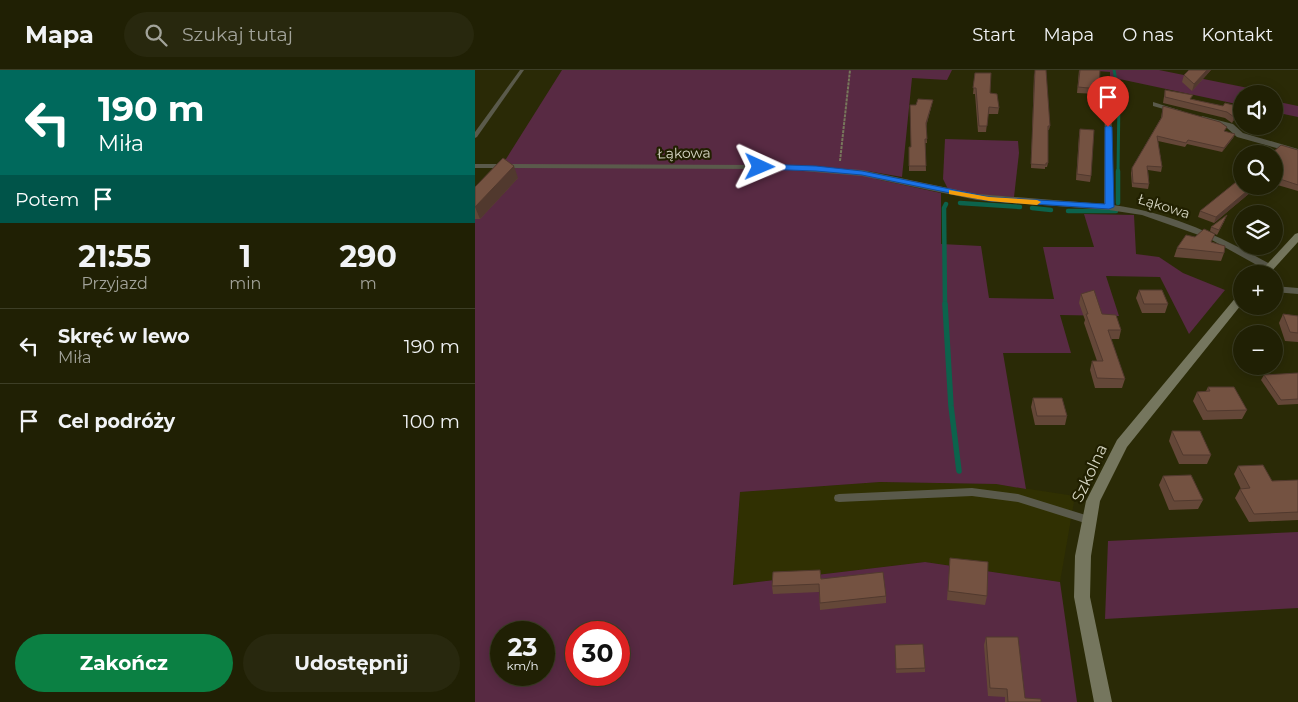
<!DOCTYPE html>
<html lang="pl">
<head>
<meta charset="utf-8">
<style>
  body { margin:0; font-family:Montserrat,sans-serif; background:#28280e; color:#f1f3f6; height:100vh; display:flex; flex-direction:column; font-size:19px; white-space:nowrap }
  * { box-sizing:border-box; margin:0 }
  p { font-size:16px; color:#a2a39a }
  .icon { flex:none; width:28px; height:28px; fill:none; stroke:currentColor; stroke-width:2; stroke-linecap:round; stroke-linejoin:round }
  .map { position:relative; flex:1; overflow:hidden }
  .panel { display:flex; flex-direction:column; background:#202004; width:475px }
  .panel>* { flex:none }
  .hud { background:#00695c; color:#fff; overflow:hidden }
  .controls { position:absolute; left:758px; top:15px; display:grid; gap:10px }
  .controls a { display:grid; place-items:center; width:50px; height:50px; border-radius:50%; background:#202004; box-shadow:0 2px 12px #0003,0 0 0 1px #3d3e26; font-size:25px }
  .speed { position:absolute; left:15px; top:551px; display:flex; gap:10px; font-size:25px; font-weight:700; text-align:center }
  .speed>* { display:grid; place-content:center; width:65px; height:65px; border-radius:50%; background:#202004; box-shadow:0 2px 12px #0003,0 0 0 1px #3d3e26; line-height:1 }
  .speed small { font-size:12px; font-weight:400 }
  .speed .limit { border:8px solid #d22; background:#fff; color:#111 }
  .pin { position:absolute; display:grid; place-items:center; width:42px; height:42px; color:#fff; margin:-51px -21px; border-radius:50% 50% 50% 0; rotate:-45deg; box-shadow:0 0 5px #0007 }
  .pin .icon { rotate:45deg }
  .me { position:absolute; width:55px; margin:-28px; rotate:91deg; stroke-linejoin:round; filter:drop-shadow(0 0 4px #0008) }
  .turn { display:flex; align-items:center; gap:18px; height:105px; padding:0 15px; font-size:22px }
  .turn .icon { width:65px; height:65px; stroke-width:2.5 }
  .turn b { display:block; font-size:35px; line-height:42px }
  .then { display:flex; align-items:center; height:48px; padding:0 15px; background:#0003; gap:10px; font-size:19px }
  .eta { display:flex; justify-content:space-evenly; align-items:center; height:85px; text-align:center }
  .eta b { font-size:30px; font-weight:700; line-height:35px }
  .primary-button { display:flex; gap:10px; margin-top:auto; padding:10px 15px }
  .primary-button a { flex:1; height:58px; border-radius:30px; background:#0b8043; color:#fff; font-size:20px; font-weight:700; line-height:58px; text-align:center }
  .primary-button a+a { background:#28280e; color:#f1f3f6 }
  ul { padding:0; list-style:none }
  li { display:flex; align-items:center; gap:15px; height:75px; padding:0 15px; border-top:1px solid #3d3e26 }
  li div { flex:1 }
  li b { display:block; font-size:19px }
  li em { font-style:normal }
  header { display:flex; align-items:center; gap:30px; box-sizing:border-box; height:70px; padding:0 25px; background:#202004; border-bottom:1px solid #3d3e26 }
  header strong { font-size:24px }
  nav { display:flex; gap:28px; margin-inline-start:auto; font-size:18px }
  .search { width:350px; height:45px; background:#28280e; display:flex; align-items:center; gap:12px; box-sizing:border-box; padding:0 18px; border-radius:28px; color:#a2a39a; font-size:19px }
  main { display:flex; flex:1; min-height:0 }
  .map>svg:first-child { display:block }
  .built { fill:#303002 }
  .green { fill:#582a43; fill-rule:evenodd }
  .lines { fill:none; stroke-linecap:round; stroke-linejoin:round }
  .stream-far2 { stroke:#0c634c; stroke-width:3 }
  .stream-far1 { stroke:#0c634c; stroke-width:4.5 }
  .stream { stroke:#0c634c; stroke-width:5.5 }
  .path { stroke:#77775b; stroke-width:2; stroke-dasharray:3 1; stroke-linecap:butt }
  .lane { fill:#5a5a4b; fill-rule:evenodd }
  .street { fill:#5a5a4b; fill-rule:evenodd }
  .secondary { fill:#75765e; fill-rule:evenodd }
  .wall { fill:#644738 }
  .shaded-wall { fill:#51392e }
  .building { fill:#745241; stroke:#51392e }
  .route { fill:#1a73e8; stroke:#114b97 }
  .slow { fill:#f59e0b }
  .labels { text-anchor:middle; stroke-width:4.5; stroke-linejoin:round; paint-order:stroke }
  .far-street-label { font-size:14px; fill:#d6d6c3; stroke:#212000 }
  .street-label { font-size:16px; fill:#d6d6c3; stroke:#212000 }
</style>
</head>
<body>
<header>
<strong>Mapa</strong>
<div class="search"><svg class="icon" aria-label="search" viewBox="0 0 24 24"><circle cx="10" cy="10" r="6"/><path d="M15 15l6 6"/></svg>Szukaj tutaj</div>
<nav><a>Start</a><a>Mapa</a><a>O nas</a><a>Kontakt</a></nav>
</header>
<main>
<section class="panel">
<div class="hud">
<div class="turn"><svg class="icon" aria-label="left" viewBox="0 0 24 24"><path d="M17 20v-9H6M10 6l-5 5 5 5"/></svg><div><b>190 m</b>Miła</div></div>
<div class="then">Potem<svg class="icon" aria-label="arrive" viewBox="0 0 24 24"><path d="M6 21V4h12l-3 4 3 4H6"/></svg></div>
</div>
<div class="eta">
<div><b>21:55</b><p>Przyjazd</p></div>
<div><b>1</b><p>min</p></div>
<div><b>290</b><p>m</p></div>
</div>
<ul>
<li><svg class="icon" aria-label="left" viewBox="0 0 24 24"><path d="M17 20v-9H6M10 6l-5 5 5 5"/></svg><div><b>Skręć w lewo</b><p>Miła</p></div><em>190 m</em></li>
<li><svg class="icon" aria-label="arrive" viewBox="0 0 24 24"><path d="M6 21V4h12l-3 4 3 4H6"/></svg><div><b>Cel podróży</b></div><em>100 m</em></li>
</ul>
<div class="primary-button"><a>Zakończ</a><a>Udostępnij</a></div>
</section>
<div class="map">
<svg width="823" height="632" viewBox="0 0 823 632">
  <rect width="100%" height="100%" fill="#2a2a06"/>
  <polygon class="built" points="405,412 521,414 600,426 585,512 450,492 258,515 265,422"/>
  <g class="green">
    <path d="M87,0H477L472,10L437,8L427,107L392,101L401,109L466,123V174L506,176L514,228L579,229L568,177H619L609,144L659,145L661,184L684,187L708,203L750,220L714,264L685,207L631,206L644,246L585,245L596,283H528L551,419L521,414L405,412L265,422L258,515L450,492L585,512L602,632H0V120L31,89ZM26,562H69V605H26ZM101,562H144V605H101Z"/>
    <polygon points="608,0 684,0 793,22 792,24 766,24 766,35 635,7 635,2"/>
    <polygon points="799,31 823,36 823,47 799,42"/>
    <polygon points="470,69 543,71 544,83 539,127 507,125 473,119 468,109"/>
    <polygon points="823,462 823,538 630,549 633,471"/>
  </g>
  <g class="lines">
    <polyline class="stream-far2" points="639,0 644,27 643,102"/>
    <g class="stream-far1">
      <polyline points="485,133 545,137"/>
      <polyline points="643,133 643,101"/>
      <polyline points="557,138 576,140"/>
      <polyline points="593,141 641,141"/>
      <polyline points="470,235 469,138 471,134"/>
    </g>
    <polyline class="stream" points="470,234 476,336 484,401"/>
    <polyline class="path" points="365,91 375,0"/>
    <g class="lane">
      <polygon points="45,0 49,0 2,67 0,68 0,62"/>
      <polygon points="497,418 543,424 617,447 618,450 617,453 613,454 543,432 497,426 364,432 360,431 359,428 360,425 364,424"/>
    </g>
    <g class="street">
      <path d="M633,15L636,17L638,135C698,143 744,166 797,195V199H789L735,169L667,145L634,140L502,130L387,106L304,99L0,98V94L304,95L387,100L502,124L629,134L630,17Z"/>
      <polygon points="678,32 707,41 703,43 678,36"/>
      <polygon points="727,46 758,54 768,63 823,79 823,84 762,67 752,58 727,50"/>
      <polygon points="799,216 823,218 823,224 799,222"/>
    </g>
    <g class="secondary">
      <polygon points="823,163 823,172 794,204 783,204 820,164"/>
      <polygon points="766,225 766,235 652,377 625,431 616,486 615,527 637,632 619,632 599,527 600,486 611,431 642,370 762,226"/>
    </g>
  </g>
  <g class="wall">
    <polygon points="604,0 624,19 623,24 602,23"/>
    <polygon points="736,0 717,21 707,12 709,5"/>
    <polygon points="500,3 524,38 523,44 513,44 511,62 503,62 500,24 498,24"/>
    <polygon points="559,3 575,56 574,60 573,60 573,93 572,97 570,97 570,99 556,98"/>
    <polygon points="690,20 717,29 764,42 757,53 750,48 688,33"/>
    <polygon points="457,34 451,56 452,73 450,73 451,101 434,101 434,77 436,77"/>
    <polygon points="688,36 751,62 760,64 758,68 747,82 712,74 710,77 683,71 687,97 686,102 673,100 674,114 673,119 657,117 656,103 657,98 686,48"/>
    <polygon points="605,59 616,106 615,112 601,110 604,65"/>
    <polygon points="823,80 823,121 799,114 799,84"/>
    <polygon points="43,108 5,149 0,149 0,117"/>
    <polygon points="766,116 783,116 739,153 723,147 725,141"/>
    <polygon points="750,150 742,165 735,161 736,157"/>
    <polygon points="738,172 749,183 746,191 699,187 702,178"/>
    <polygon points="664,220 693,234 690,243 667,243 661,228"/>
    <polygon points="606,224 627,244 646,260 644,269 636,269 650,309 647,318 620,318 615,300 617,291 622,291 609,253 610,250 604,233"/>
    <polygon points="808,244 823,246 823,272 810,271 804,253"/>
    <polygon points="823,303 823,334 803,335 786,310 789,305"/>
    <polygon points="733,317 772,340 767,349 728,350 718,331 722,322 731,321"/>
    <polygon points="558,328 592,346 590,355 560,355 556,337"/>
    <polygon points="697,361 736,385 732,394 704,394 694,371"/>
    <polygon points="763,396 797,411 823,410 823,450 774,452 760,428 765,419 766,419 759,404"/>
    <polygon points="688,406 728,430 723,439 694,440 684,415"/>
    <polygon points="475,488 512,526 510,535 472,530"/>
    <polygon points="346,508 411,526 411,533 345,540 344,522 298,524 297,516"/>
    <polygon points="511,567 550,628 566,632 530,632 530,627 513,626 509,575"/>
    <polygon points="420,575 450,598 450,602 421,603"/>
  </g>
  <g class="shaded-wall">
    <polygon points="732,0 736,0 717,21 719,14"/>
    <polygon points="458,30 457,34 451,57 451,53"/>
    <polygon points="766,37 764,42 757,53 759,47"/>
    <polygon points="760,64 758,68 747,82 749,78"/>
    <polygon points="39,96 43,108 5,149 0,137"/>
    <polygon points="778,116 783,116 739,153 741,147"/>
  </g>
  <g class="building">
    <polygon points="560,0 571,0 575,56 573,56 573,93 571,93 571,95 556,94"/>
    <polygon points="605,0 625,0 624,19 603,17"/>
    <polygon points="714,0 732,0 719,14 709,5"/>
    <polygon points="500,3 516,3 515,23 522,24 524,38 514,37 512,56 504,56 501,18 498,18"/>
    <polygon points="690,20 718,25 715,29 748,36 750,33 766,37 759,47 752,42 690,27"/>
    <polygon points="443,29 458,30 451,53 452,69 450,69 451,96 434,96 434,77 436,77 435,35 441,35"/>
    <polygon points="688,36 745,52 752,57 749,61 760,64 749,78 713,70 711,73 682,66 687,97 672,96 674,114 658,113 657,98 687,47"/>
    <polygon points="605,59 619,60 616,106 602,104"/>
    <polygon points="806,75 823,80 823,115 799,107 799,84 796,84"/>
    <polygon points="28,88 39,96 0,137 0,117"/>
    <polygon points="766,108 766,116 778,116 741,147 725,141"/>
    <polygon points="752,145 744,160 736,157"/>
    <polygon points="729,159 740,164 736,172 750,176 749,183 702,178 711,165 720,167"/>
    <polygon points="619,220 627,244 641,245 646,260 633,260 650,309 622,308 617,291 628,291 611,244 613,244 606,224"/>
    <polygon points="664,220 687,220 693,234 669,234"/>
    <polygon points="808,244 823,246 823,263 815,262"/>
    <polygon points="823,303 823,329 806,330 789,305"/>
    <polygon points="733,317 759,317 772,340 732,341 722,322 735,321"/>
    <polygon points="558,328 587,328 592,346 562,346"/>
    <polygon points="697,361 725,361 736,385 708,385"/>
    <polygon points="788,395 797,411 823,410 823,442 779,444 765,419 775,418 763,396"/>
    <polygon points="716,405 728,430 699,431 688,406"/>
    <polygon points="475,488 513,492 512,526 473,521"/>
    <polygon points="345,500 346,509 408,502 411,526 345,533 344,514 297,516 298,502"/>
    <polygon points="511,567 543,567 550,628 566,629 566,632 533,632 532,619 515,618"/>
    <polygon points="448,574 450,598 421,599 420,575"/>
  </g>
  <polygon class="route" points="633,55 637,57 639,137 634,139 514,131 387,105 341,101 285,99 281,97 285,94 341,96 387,101 514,127 630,134 630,57"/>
  <polygon class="slow" points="474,120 514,127 562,130 566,132 562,135 514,131 474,124"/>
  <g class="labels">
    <g class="far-street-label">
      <text transform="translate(209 83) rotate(-1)" y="5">Łąkowa</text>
      <text transform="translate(689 136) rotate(17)" y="5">Łąkowa</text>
    </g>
    <g class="street-label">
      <text transform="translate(614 403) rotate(-65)" y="6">Szkolna</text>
    </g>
  </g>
</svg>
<div class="controls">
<a><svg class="icon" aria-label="sound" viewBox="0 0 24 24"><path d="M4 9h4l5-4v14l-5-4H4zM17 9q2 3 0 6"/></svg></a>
<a><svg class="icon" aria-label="search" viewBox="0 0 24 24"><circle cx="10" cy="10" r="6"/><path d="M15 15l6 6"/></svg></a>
<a><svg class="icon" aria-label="layers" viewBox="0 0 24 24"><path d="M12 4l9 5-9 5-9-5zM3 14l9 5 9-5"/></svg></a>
<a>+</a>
<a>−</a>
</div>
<div class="speed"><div>23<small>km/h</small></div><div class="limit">30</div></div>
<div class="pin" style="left:633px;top:57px;background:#d93025"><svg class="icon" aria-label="arrive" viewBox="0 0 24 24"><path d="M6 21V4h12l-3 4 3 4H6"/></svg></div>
<svg class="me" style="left:285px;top:97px" viewBox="-20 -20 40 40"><path d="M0-17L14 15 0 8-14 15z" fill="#1a73e8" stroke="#fff" stroke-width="4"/></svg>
</div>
</main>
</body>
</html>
